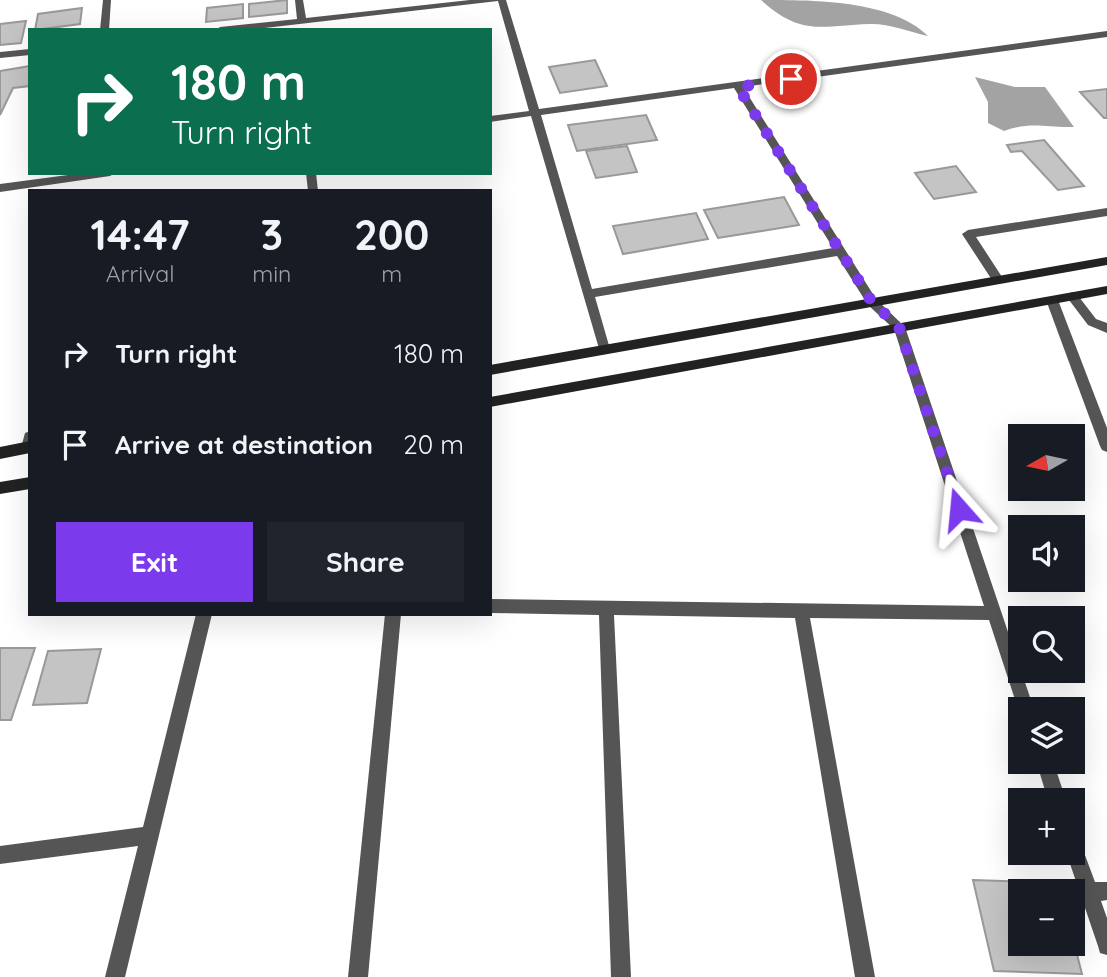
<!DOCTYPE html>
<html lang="en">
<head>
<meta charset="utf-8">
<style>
  body { margin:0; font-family:Quicksand,sans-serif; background:#20242c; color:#f1f3f6; height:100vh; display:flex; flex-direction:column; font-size:26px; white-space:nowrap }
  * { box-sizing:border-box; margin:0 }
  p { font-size:23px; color:#9ea1a6 }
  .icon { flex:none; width:38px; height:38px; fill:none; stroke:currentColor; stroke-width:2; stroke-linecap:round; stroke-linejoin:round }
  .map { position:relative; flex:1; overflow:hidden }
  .panel { position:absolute; left:28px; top:189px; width:464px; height:427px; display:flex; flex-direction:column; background:#171b24; border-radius:0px; box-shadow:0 7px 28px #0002 }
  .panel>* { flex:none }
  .top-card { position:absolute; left:28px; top:28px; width:464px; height:147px; border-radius:0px; box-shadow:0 7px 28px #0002; background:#0b6e4f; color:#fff; overflow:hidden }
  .needle { width:46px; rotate:261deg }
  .controls { position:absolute; left:1008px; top:424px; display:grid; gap:14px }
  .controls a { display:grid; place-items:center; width:77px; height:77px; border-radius:0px; background:#171b24; box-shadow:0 7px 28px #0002; font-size:35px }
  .pin { position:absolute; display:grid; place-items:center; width:60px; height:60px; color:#fff; margin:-30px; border:4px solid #fff; border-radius:50%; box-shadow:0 2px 7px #0007 }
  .me { position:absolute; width:77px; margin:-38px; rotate:342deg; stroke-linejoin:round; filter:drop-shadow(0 0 5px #0008) }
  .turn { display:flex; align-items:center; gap:24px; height:147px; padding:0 28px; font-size:32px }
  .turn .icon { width:91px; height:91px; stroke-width:2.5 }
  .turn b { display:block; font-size:49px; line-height:60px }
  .eta { display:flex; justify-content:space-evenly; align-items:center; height:119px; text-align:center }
  .eta b { font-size:42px; font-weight:800; line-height:49px }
  .cta { display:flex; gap:14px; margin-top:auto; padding:14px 28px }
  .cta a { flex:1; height:80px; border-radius:0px; background:#7c3aed; color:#fff; font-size:28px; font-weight:800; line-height:80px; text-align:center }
  .cta a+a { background:#20242c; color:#f1f3f6 }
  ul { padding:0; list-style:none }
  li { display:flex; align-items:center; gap:21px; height:91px; padding:0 28px }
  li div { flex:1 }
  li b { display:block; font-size:26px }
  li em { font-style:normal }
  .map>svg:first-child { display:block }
  .water { fill:#a3a3a3 }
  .building { fill:#c4c4c4; stroke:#999; stroke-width:2 }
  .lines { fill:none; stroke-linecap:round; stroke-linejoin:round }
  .service { fill:#555; fill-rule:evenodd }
  .minor { fill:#555; fill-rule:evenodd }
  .secondary { fill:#222; fill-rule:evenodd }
  .route { stroke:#7c3aed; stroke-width:12; stroke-dasharray:0 21.6 }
</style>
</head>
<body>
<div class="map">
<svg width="1107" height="977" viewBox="0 0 1107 977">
  <rect width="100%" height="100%" fill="#fff"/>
  <g class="water">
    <path d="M761,0C814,0 892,0 928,36C910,32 887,23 869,24C821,26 801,36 761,0Z"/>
    <path d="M975,77L1015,87H1045L1074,127C1046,128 1031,121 1004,131L988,123V102Z"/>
  </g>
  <g class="building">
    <polygon points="287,0 287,13 249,17 249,4"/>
    <polygon points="243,4 243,18 206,22 207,8"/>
    <polygon points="82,8 80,24 35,30 38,14"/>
    <polygon points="26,21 21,43 0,45 0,24"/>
    <polygon points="595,60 607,86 560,93 549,67"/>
    <polygon points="30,66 30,86 13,88 0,115 0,71"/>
    <polygon points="1107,89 1107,118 1104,118 1080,92"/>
    <polygon points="646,115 657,140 577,151 568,125"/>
    <polygon points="1044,140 1084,186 1058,190 1022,151 1011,152 1007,145"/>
    <polygon points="627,146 637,172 596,178 586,151"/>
    <polygon points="956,166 976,192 934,199 915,173"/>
    <polygon points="784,197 799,225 718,238 704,210"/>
    <polygon points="696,213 708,239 623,254 613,226"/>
    <polygon points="0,648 35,648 11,720 0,720"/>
    <polygon points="101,649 87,703 33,705 48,651"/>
    <polygon points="973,880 1058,883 1060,891 1020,891 1020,943 1073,943 1073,939 1082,974 994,971"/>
  </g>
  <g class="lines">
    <g class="service">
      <polygon points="1107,208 1107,216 976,237 1004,280 998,284 994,283 962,234 968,230"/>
      <polygon points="1072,292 1076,293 1096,319 1107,323 1107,333 1088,325 1066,296"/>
    </g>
    <g class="minor">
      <polygon points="103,0 111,0 109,30 100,30"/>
      <path d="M295,0H303L306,18L470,0H506L539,109L1107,31V37L743,87L876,299L905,327L1034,709H1020V715L989,620L810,618L875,977H855L795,618L614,615L631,977H611L599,615L490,613V599L984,606L894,329L868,305L837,256L595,297L610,349L608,352H600L531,116L490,122V116L529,111L498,1L247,30H216L220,27L297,19ZM734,88L833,248L592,289L541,115Z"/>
      <polygon points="30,49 30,55 0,58 0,52"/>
      <polygon points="83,173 115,173 110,176 0,192 0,184"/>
      <polygon points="306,173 316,173 318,191 308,191"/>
      <polygon points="1052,296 1058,300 1107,428 1107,452 1102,450 1100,446 1046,300"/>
      <polygon points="30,431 30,453 23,452 21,448 25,433"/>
      <polygon points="196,614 212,614 125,977 105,977 138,846 0,864 0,846 143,827"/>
      <polygon points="385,614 401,614 368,977 348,977"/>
      <polygon points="1036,761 1053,761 1066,800 1048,800"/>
      <polygon points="1073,836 1079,839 1095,882 1107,882 1107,900 1101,901 1107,918 1107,955 1100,953 1098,946 1066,852 1073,852"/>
    </g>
    <g class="secondary">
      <polygon points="1107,257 1107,265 490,375 490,365"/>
      <polygon points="1107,286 1107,294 490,407 490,397"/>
      <polygon points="30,441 30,453 0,459 0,447"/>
      <polygon points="30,477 30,489 0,494 0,482"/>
    </g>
  </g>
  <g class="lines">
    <polyline class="route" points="791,79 738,87 872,302 899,327 959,509"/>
  </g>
</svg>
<div class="controls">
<a><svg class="needle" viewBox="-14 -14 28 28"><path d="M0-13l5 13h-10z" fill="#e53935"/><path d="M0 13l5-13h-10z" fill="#9ea1a6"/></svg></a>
<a><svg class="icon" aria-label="sound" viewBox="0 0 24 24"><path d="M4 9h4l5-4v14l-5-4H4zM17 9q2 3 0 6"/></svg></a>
<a><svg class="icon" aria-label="search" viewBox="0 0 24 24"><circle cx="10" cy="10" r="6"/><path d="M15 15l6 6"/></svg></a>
<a><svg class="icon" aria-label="layers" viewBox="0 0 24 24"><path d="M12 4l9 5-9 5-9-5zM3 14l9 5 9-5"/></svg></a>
<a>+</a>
<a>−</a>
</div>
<div class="pin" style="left:791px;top:79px;background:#d93025"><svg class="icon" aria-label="arrive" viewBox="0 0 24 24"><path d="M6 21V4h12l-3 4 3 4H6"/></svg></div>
<svg class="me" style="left:959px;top:509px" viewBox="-20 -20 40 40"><path d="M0-17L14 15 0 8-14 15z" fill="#7c3aed" stroke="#fff" stroke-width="4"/></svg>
<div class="top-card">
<div class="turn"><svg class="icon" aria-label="right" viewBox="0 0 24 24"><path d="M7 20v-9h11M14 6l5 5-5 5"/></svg><div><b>180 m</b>Turn right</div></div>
</div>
<section class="panel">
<div class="eta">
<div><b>14:47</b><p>Arrival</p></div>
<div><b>3</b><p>min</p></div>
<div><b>200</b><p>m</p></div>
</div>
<ul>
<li><svg class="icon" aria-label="right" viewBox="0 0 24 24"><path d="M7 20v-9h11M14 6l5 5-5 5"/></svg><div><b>Turn right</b></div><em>180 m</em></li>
<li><svg class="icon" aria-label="arrive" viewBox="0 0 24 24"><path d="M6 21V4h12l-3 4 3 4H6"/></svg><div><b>Arrive at destination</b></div><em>20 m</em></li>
</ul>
<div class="cta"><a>Exit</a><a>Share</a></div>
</section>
</div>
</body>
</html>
